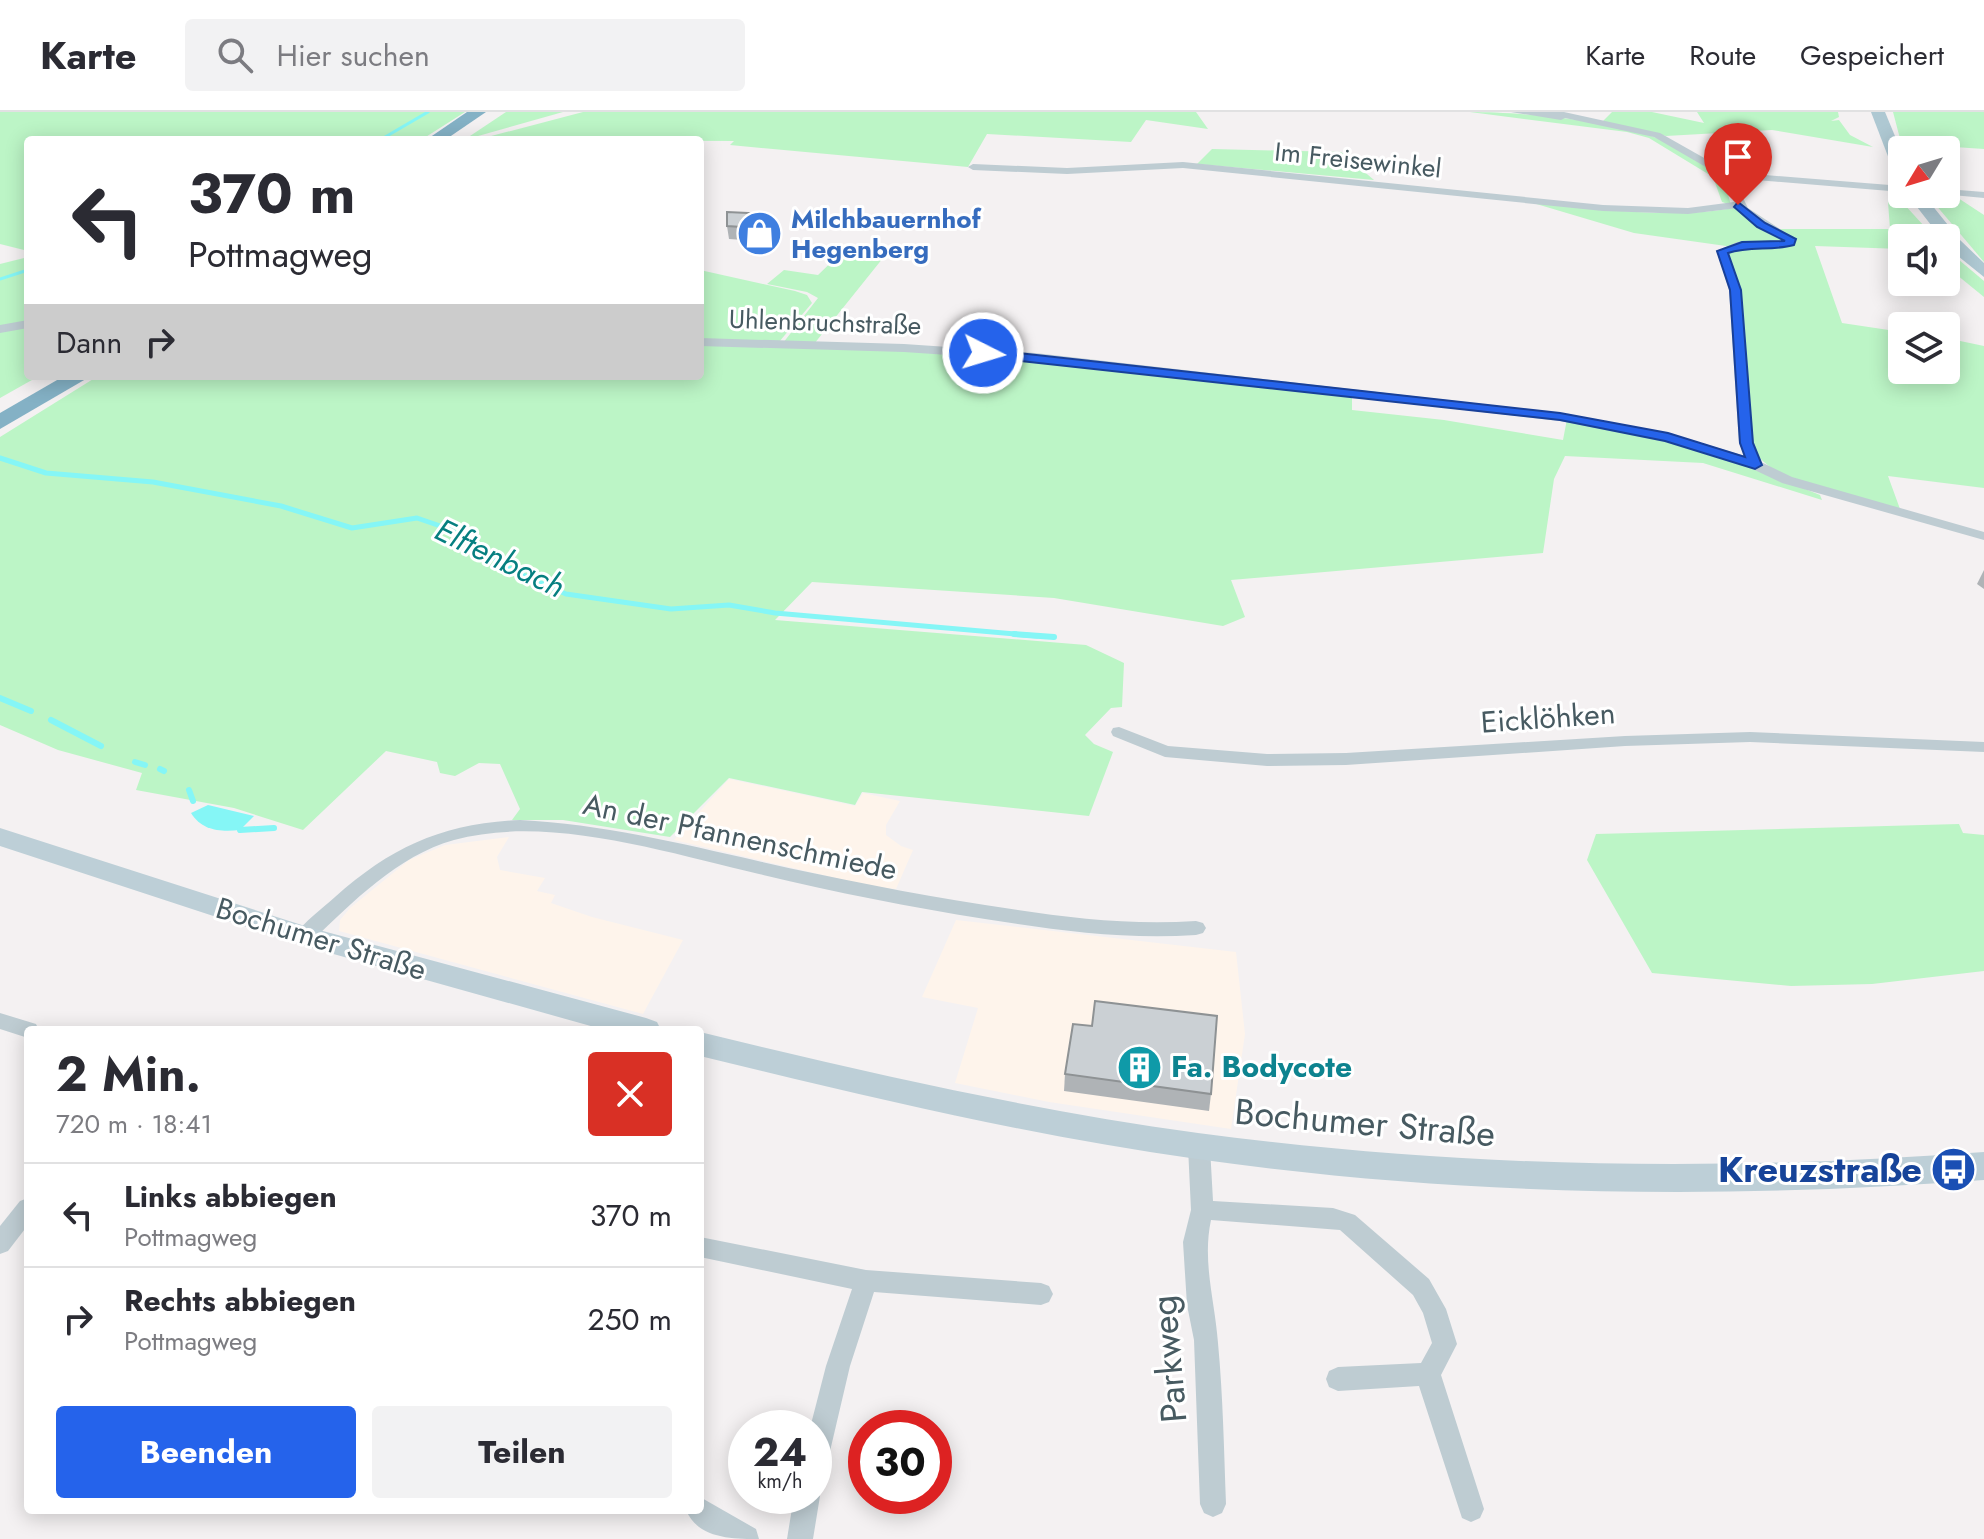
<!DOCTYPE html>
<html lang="de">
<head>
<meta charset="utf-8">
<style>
  body { margin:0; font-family:Jost,sans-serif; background:#f2f2f3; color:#2b2b33; height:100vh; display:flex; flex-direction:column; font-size:30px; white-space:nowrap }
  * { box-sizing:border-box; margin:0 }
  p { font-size:26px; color:#7c7c81 }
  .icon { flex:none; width:44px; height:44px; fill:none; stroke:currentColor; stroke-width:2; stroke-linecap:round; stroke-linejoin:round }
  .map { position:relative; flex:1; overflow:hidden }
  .sheet { position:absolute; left:24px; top:914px; width:680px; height:488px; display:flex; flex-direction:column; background:#fff; border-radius:8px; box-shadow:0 4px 20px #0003 }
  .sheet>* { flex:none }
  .banner { position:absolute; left:24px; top:24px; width:680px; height:244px; border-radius:8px; box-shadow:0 4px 20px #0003; background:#fff; color:#2b2b33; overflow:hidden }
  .needle { width:52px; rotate:232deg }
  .buttons { position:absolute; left:1888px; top:24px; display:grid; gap:16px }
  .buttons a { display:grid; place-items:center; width:72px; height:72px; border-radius:8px; background:#fff; box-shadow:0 4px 20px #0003; font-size:40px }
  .speed { position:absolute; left:728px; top:1298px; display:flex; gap:16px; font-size:40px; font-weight:700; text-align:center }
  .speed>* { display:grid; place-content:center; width:104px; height:104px; border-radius:50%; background:#fff; box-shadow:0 4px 20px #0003; line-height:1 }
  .speed small { font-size:20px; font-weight:400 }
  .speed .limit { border:12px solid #d22; background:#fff; color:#111 }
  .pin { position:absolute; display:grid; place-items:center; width:68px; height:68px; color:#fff; margin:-82px -34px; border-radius:50% 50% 50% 0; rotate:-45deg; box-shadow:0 0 8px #0007 }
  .pin .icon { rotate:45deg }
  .me { position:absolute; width:88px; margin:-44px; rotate:95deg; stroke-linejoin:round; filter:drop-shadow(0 0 6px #0008) }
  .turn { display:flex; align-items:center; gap:28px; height:168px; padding:0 32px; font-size:36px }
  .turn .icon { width:104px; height:104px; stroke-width:2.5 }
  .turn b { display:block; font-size:56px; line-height:68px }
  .then { display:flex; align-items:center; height:76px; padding:0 32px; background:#0003; gap:16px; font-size:30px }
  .round { display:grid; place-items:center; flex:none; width:84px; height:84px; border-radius:8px; background:#f2f2f3 }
  .summary { display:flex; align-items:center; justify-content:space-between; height:136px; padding:0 32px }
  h1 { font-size:48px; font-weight:700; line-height:60px }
  .button { display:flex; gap:16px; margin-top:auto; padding:16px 32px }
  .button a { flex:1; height:92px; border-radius:8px; background:#2563eb; color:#fff; font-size:32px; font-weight:700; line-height:92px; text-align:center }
  .button a+a { background:#f2f2f3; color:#2b2b33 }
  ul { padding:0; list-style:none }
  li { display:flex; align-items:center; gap:24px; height:104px; padding:0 32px; border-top:2px solid #e1e1e2 }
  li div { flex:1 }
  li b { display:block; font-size:30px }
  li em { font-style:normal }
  header { display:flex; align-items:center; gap:48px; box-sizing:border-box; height:112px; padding:0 40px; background:#fff; border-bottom:2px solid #e1e1e2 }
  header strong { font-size:38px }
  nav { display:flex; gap:44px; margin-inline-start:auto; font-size:28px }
  .search { width:560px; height:72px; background:#f2f2f3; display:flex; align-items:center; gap:20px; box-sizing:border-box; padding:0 28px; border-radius:8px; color:#7c7c81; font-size:30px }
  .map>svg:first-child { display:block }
  .commercial { fill:#fef4eb }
  .green { fill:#bcf5c6 }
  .water { fill:#85f6f6 }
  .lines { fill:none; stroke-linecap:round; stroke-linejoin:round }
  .stream-far2 { stroke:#85f6f6; stroke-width:3 }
  .stream-far1 { stroke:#85f6f6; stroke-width:5 }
  .stream { stroke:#85f6f6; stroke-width:6 }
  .street { fill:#beccd2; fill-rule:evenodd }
  .secondary { fill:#bdcfd7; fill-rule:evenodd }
  .primary { fill:#aec8d2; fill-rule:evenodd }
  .highway { fill:#84b1c5; fill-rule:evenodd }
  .wall { fill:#afb3b6 }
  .shaded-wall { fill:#8e9294 }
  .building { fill:#cbd0d4; stroke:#8e9294; stroke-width:2 }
  .route { fill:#2563eb; stroke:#184099; stroke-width:2 }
  .labels { text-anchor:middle; stroke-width:6; stroke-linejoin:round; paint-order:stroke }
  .far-street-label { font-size:26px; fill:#475a61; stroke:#fff }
  .far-shop-label { font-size:26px; font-weight:bold; fill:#366cbe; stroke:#fff; text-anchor:start }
  .street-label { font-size:30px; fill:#475a61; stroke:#fff }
  .culture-label { font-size:30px; font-weight:bold; fill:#0d838f; stroke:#fff; text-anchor:start }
  .water-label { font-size:32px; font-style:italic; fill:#067f80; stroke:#fff }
  .near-street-label { font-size:36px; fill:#475a61; stroke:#fff }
  .near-transit-label { font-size:36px; font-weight:bold; fill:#164399; stroke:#fff; text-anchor:end }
</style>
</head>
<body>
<header>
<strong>Karte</strong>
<div class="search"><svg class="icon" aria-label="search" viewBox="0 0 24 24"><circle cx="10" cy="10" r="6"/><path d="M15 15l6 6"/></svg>Hier suchen</div>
<nav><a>Karte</a><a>Route</a><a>Gespeichert</a></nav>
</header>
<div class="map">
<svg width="1984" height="1427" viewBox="0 0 1984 1427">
  <rect width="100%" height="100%" fill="#f4f1f2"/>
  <g class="commercial">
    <polygon points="729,667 855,694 863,681 900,689 886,713 886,723 901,734 913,738 896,777 870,774 674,728"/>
    <polygon points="509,725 497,745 500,758 545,766 537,779 555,783 551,791 592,805 683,828 643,902 339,819 340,808 350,796 409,748 445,733"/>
    <polygon points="956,808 1236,840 1245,922 1231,1017 1049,990 955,971 978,896 922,885"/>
  </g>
  <g class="green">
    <polygon points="0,0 465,0 421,28 28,28 28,139 0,132"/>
    <polygon points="506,0 563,0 464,28"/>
    <polygon points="583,0 1196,0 1208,17 1146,8 1131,30 987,22 968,55 730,33 734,29 476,28"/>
    <path d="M1470,0C1519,0 1615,8 1659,27C1681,37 1702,53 1723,65L1731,93L1722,90L1713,65L1649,26L1627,20Z"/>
    <polygon points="1612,0 1652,0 1704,11 1697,0 1838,0 1839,5 1831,9 1839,8 1850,23 1873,35 1772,18 1666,24 1602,10"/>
    <polygon points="1893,0 1984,0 1984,37 1910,32 1915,38 1903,38"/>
    <polygon points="1212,37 1341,40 1374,68 1197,52"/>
    <polygon points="1955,84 1984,103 1984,150 1935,92 1941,85"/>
    <path d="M1888,90L1903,91L1935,126H1902V137L1815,134L1842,211L1902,220V258H1946V226L1984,234V376L1888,364L1900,397C1858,386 1775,375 1752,336L1727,148L1728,137L1733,135L1634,121L1533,91C1602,96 1675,109 1743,94L1774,117H1890Z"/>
    <polygon points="847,135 887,141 814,232 783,231 818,186 807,180 767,172 784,158 818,163"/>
    <polygon points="1946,137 1984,169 1984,185 1946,154"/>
    <polygon points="28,145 28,211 0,216 0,152"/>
    <polygon points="700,158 795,179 807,183 812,191 779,230 700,228"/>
    <polygon points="28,213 28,264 39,264 0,286 0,218"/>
    <path d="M700,232L846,235L1034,247L1352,283V298L1444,308L1563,328L1567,307C1655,322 1738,349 1820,383L1822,388L1703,351L1565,344L1554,367L1543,441L1231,468L1245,505L1223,514L1054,486L812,470L775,508L1086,533L1124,551L1122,595L1111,596L1085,623L1094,632L1113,640L1089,704L862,680L855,693L729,666L670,725L563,708H512L520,697L500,652L479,651L455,664L440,661L437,650L386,639L303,718L234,696L136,678L142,661L58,638L0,613V325L98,264H700Z"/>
    <polygon points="1959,712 1963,721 1984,723 1984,859 1872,872 1791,874 1652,861 1587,748 1596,722"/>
  </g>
  <path class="water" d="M208,693L254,704L240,718C221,720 202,719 191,701Z"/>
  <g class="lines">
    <g class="stream-far2">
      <polyline points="380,28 428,0"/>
      <polyline points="0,167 28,158"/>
    </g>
    <polyline class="stream-far1" points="0,346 46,361 153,370 281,394 352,416 417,406 449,417 514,459 566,482 671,497 729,493 775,501 1037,524"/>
    <g class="stream">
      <polyline points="1014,522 1054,525"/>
      <polyline points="0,586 31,599"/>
      <polyline points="51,608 101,634"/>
      <polyline points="135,650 145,653"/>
      <polyline points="160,657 164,659"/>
      <polyline points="189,678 193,689"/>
      <polyline points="240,718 274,716"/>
    </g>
    <g class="street">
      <polygon points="1511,0 1564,0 1660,21 1729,60 1902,74 1902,80 1733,66 1748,96 1795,127 1794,133 1790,134 1745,135 1728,140 1741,178 1753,331 1761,350 1792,365 1984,420 1984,428 1782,371 1744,353 1666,329 1560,309 1035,249 904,240 700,234 700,226 904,232 1035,241 1560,301 1668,321 1745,344 1739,331 1729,178 1717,139 1737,130 1785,128 1747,106 1738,96 1688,102 1603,99 1183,56 1067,62 973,58 968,55 973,52 1067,56 1183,50 1603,93 1688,96 1734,90 1723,65 1654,25 1565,6 1561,8"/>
      <polygon points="1946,77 1984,80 1984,86 1942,82 1946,82"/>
      <polygon points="28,208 28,216 0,221 0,213"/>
      <polygon points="1119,615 1168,634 1267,642 1346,641 1625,624 1750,620 1984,630 1984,640 1750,630 1625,634 1346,653 1267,654 1165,645 1113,624 1111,620 1113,616"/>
      <path d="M520,708C601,712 679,731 758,749C833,766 909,781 985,793C1055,804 1124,814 1196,809L1203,811L1206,816L1203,821L1196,823C1124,828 1055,818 985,807C909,795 834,780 759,762C667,741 548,702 454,728C397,744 353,790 312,829H298L295,824C304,809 322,797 335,785C393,734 442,712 520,708Z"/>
      <polygon points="0,901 36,912 39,918 28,918 28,926 0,917"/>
      <path d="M1199,1026L1207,1028L1210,1035L1213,1089L1333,1096L1355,1103L1429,1167L1446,1197L1457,1232L1441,1263L1484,1397L1480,1406L1471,1410L1462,1406L1419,1274L1338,1279L1329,1275L1326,1267L1329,1259L1338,1255L1421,1251L1432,1231L1423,1201L1413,1183L1340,1118L1211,1108C1202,1150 1215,1189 1218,1231C1223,1284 1224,1338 1226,1392L1222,1401L1213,1405L1204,1401L1200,1392L1194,1228L1187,1193L1183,1130L1191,1098L1188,1035L1191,1028Z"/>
      <polygon points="28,1086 28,1113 8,1139 0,1142 0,1114 20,1089"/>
      <polygon points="700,1125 866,1158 1041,1171 1049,1174 1053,1182 1049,1190 1041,1193 874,1180 850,1254 827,1352 823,1361 814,1365 814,1316 810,1316 826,1254 852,1177 700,1145"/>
      <polygon points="814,1374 820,1384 813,1427 787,1427 794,1384 814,1384"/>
      <path d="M700,1385L756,1417L759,1427C733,1427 698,1427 686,1398H700Z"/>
    </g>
    <g class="secondary">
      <polygon points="0,716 308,815 646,906 657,910 661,918 605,918 305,834 0,734"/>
      <path d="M700,920C865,960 1030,998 1198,1021C1459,1056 1721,1060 1984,1040V1068C1721,1088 1459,1084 1197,1047C1030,1024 865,984 700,944Z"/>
    </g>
    <g class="primary">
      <polygon points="1871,0 1885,0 1902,41 1902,65 1894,60"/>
      <polygon points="1907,82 1923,82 1960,128 1984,151 1984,165 1948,136 1946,126 1941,126"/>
    </g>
    <g class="highway">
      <polygon points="467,0 486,0 445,28 426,28"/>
      <polygon points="64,264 91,264 0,317 0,301"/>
    </g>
  </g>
  <g class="wall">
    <polygon points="767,102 769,115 758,129 729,127 727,114"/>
    <polygon points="1984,458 1984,477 1977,472"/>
    <polygon points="1065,962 1211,982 1209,999 1064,979"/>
  </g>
  <polygon class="shaded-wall" points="767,102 769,115 758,129 757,116"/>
  <g class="building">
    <polygon points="727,100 767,102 757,116 727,114"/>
    <polygon points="1095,889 1217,904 1211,982 1065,962 1073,912 1092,914"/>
  </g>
  <path class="route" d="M1738,90L1765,111L1796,127L1794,133C1772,139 1750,134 1728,141L1741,178L1753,331L1762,353L1755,357L1665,329L1560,308L983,245L977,241L983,237L1560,301L1668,321L1745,345L1740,331L1730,178L1717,139L1742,130L1785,129L1757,115L1734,95Z"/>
  <defs>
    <symbol id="shop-disc" viewBox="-11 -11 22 22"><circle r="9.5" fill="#3f7fe0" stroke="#fff"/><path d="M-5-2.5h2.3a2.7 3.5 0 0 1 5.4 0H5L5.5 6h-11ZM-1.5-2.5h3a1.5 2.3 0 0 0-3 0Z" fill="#fff"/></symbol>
    <symbol id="building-disc" viewBox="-11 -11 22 22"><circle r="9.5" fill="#0f9aa8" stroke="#fff"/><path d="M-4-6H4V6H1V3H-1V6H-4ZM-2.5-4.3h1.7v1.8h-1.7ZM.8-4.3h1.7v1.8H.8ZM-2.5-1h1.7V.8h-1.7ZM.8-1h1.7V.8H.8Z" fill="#fff"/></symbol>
    <symbol id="bus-disc" viewBox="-11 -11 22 22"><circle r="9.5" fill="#1a4fb4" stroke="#fff"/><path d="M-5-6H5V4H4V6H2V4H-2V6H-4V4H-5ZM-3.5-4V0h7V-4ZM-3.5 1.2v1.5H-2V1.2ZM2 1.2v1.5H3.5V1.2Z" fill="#fff"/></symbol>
  </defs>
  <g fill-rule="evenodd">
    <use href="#shop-disc" x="734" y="96" width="51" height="51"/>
    <use href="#building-disc" x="1114" y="930" width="51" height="51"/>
    <use href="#bus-disc" x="1928" y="1032" width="51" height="51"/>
  </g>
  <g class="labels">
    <g class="far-street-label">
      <text transform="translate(1358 48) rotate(6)" y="9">Im Freisewinkel</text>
      <text transform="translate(825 210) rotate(2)" y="9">Uhlenbruchstraße</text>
    </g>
    <g class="far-shop-label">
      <text x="791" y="116">Milchbauernhof<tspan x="791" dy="30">Hegenberg</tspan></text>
    </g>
    <g class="street-label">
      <text transform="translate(1548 606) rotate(-4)" y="10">Eicklöhken</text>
      <text transform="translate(740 725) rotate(12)" y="10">An der Pfannenschmiede</text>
      <text transform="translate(321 827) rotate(17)" y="10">Bochumer Straße</text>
    </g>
    <g class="culture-label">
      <text x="1171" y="965">Fa. Bodycote</text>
    </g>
    <g class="water-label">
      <text transform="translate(500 446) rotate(26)" y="11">Elftenbach</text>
    </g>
    <g class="near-street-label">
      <text transform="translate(1365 1010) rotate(5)" y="13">Bochumer Straße</text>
      <text transform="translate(1168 1247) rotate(-95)" y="13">Parkweg</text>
    </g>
    <g class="near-transit-label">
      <text x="1922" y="1070">Kreuzstraße</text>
    </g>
  </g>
</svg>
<div class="buttons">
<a><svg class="needle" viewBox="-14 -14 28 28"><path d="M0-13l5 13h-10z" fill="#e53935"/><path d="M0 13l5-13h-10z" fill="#7c7c81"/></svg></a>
<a><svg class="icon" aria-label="sound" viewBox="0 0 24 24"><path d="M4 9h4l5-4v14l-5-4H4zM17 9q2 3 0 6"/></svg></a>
<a><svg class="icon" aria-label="layers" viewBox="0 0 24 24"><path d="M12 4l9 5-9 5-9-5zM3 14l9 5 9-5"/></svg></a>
</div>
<div class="speed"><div>24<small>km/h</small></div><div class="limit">30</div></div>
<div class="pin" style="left:1738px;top:93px;background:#d93025"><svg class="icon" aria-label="arrive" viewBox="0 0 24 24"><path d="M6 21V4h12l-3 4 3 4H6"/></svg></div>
<svg class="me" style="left:983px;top:241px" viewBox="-20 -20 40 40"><circle r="17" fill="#2563eb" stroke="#fff" stroke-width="3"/><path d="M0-11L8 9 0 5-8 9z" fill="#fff"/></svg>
<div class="banner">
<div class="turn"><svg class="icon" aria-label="left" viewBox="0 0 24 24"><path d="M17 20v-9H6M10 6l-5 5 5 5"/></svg><div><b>370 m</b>Pottmagweg</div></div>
<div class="then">Dann<svg class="icon" aria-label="right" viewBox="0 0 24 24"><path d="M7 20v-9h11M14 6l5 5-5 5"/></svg></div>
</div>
<section class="sheet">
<div class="summary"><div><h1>2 Min.</h1><p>720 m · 18:41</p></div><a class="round" style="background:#d93025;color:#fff"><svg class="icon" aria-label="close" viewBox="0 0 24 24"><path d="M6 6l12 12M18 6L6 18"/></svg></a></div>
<ul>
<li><svg class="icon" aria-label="left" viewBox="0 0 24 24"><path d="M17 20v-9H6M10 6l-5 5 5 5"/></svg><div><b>Links abbiegen</b><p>Pottmagweg</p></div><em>370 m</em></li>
<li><svg class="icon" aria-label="right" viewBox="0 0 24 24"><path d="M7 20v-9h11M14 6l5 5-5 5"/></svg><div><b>Rechts abbiegen</b><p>Pottmagweg</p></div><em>250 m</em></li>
</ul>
<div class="button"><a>Beenden</a><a>Teilen</a></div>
</section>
</div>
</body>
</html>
